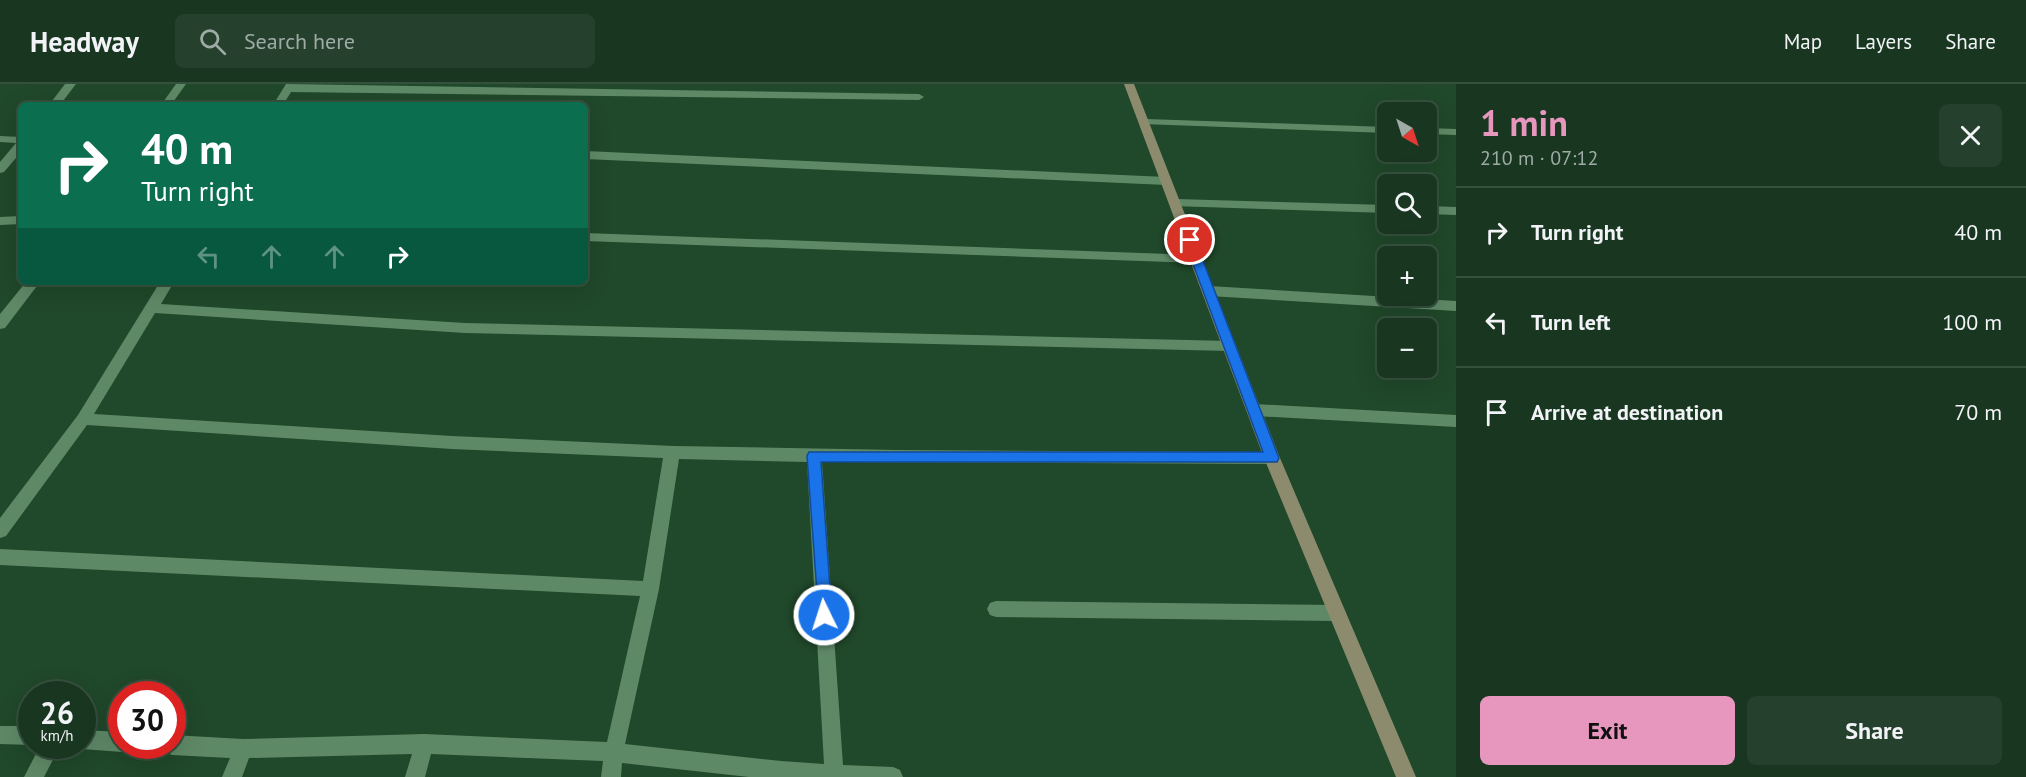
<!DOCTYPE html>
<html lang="en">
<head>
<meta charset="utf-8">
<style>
  body { margin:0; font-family:"PT Sans",sans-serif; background:#25412d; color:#f1f3f6; height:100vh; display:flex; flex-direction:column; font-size:22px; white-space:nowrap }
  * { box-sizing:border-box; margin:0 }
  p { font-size:20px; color:#9faba5 }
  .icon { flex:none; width:33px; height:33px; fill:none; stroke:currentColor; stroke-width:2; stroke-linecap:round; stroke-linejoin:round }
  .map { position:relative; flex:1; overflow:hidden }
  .sheet { display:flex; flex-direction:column; background:#183620; width:570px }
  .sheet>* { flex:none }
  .hud { position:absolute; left:18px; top:18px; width:570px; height:183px; border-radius:9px; box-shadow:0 6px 24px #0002,0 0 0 2px #36503e; background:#0b6e4f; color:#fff; overflow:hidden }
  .needle { width:39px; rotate:141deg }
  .fabs { position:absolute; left:1377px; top:18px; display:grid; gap:12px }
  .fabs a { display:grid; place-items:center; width:60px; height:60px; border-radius:9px; background:#183620; box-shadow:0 6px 24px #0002,0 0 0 2px #36503e; font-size:30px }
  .speed { position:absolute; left:18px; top:597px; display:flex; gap:12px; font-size:30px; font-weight:700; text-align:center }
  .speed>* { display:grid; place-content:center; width:78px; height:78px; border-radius:50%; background:#183620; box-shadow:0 6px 24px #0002,0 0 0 2px #36503e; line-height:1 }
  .speed small { font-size:15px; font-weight:400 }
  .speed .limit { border:9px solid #d22; background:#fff; color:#111 }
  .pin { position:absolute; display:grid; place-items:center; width:51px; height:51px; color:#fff; margin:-26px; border:3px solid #fff; border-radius:50%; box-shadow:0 2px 6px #0007 }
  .me { position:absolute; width:66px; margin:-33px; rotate:356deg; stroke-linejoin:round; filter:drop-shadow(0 0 4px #0008) }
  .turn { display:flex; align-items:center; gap:21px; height:126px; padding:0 24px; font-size:27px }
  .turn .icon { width:78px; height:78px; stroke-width:2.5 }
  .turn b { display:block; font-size:42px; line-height:51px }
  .lanes { display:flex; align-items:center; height:57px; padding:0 24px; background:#0003; justify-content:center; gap:30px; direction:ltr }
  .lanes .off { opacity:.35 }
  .round { display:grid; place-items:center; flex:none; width:63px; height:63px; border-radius:9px; background:#25412d }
  .overview { display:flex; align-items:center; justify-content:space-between; height:102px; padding:0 24px }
  h1 { font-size:36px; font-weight:600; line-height:45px; color:#e797bd }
  .primary-button { display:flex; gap:12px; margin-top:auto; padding:12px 24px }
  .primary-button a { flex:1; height:69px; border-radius:9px; background:#e797bd; color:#111; font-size:24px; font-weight:600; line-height:69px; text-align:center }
  .primary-button a+a { background:#25412d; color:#f1f3f6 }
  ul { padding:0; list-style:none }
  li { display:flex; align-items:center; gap:18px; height:90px; padding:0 24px; border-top:2px solid #36503e }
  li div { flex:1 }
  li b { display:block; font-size:22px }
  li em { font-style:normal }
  header { display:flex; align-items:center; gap:36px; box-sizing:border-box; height:84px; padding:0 30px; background:#183620; border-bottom:2px solid #36503e }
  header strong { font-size:28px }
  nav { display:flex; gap:33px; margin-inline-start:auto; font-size:21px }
  .search { width:420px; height:54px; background:#25412d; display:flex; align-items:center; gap:15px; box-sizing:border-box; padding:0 21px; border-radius:9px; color:#9faba5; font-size:22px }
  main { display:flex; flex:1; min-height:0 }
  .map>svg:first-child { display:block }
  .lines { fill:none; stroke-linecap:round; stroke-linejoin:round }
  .street { fill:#5e8967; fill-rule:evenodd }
  .secondary { fill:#8d8b6e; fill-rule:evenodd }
  .route { fill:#1a73e8; stroke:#114b97; stroke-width:1.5 }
</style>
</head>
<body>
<header>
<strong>Headway</strong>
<div class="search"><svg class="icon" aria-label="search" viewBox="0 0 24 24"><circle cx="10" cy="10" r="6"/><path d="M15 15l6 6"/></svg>Search here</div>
<nav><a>Map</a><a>Layers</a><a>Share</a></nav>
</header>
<main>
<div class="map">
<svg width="1456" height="693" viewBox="0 0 1456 693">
  <rect width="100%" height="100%" fill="#20482a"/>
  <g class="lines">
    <g class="street">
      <polygon points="65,0 76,0 60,21 49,21"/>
      <polygon points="176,0 186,0 171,21 161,21"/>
      <polygon points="286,0 919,10 924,13 919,16 291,8 283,21 273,21"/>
      <polygon points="1146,35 1388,43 1388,49 1142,40 1142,36"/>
      <polygon points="1426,44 1456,45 1456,51 1426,50"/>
      <polygon points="0,52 21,53 21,68 4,88 0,89 0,78 16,59 0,58"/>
      <polygon points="585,67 1166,93 1172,97 1166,101 585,75"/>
      <polygon points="1176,115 1388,121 1388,129 1172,122 1170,119"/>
      <polygon points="1426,122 1456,123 1456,131 1426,130"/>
      <polygon points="21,132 21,140 0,141 0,133"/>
      <polygon points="585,149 1197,171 1203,175 1197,179 585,157"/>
      <polygon points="26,198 40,198 5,244 0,245 0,230"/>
      <path d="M160,198H174L161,220L465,239L1230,257L1237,262L1230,267L465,249L155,229L94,330L452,352L674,362L898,366L1272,368L1277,369L1280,374L1277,379L1272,380L822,378L843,681L893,683L900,686L903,693H749L622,679L621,693H601L603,677L431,670L425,693H405L412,670L249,674L242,693H222L230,674L172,671L165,668L163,662H172V651L243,655L424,650L607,658L640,512L0,481V465L643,497L663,374L452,365L87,341L6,452L0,454V434L78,331ZM679,375L807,378L824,680L781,677L625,660L659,505Z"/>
      <polygon points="1209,202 1456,217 1456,227 1209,212 1202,207"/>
      <polygon points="1254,320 1456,331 1456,343 1254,332 1249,330 1247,326 1249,322"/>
      <polygon points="996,517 1337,521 1343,523 1346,529 1343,535 1337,537 996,533 990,531 987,525 990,519"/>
      <polygon points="0,642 32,642 32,661 0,660"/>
      <polygon points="82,646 122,648 122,662 130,662 122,668 82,665 75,662 82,662"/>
      <polygon points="40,662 60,662 44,693 24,693"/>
    </g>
    <polygon class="secondary" points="1124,0 1134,0 1280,374 1416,693 1396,693 1264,374"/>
  </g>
  <polygon class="route" points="1190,152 1195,156 1279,374 1277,378 821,378 832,531 830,536 824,539 819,536 807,372 809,368 1263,368 1184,156"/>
</svg>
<div class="fabs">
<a><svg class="needle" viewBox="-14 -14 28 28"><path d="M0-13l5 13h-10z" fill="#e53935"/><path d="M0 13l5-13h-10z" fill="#9faba5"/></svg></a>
<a><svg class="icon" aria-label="search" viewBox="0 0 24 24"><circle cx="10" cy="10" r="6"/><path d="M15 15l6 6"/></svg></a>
<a>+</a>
<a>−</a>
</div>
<div class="speed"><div>26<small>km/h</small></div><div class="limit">30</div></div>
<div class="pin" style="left:1190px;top:156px;background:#d93025"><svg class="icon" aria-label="arrive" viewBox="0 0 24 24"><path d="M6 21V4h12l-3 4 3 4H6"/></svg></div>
<svg class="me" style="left:824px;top:531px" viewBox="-20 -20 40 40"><circle r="17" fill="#1a73e8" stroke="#fff" stroke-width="3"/><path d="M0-11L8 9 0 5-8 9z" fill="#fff"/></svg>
<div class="hud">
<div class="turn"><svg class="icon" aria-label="right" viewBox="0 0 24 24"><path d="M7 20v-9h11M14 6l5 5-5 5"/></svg><div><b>40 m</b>Turn right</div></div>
<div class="lanes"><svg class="icon off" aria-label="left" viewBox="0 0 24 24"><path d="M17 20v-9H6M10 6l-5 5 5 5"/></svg><svg class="icon off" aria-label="ahead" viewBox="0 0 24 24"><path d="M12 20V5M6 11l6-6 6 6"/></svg><svg class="icon off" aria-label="ahead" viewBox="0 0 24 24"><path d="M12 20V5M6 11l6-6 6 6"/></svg><svg class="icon" aria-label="right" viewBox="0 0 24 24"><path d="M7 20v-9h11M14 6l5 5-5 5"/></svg></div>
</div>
</div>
<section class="sheet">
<div class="overview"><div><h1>1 min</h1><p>210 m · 07:12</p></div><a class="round"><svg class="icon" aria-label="close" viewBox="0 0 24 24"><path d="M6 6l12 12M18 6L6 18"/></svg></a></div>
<ul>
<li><svg class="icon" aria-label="right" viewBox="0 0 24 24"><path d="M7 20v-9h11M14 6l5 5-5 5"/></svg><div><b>Turn right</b></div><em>40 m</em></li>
<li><svg class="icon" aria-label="left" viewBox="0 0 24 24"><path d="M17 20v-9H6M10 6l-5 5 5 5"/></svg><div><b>Turn left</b></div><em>100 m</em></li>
<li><svg class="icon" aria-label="arrive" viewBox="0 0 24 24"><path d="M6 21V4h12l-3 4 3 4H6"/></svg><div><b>Arrive at destination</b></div><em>70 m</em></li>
</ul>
<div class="primary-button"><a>Exit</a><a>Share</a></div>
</section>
</main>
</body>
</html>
